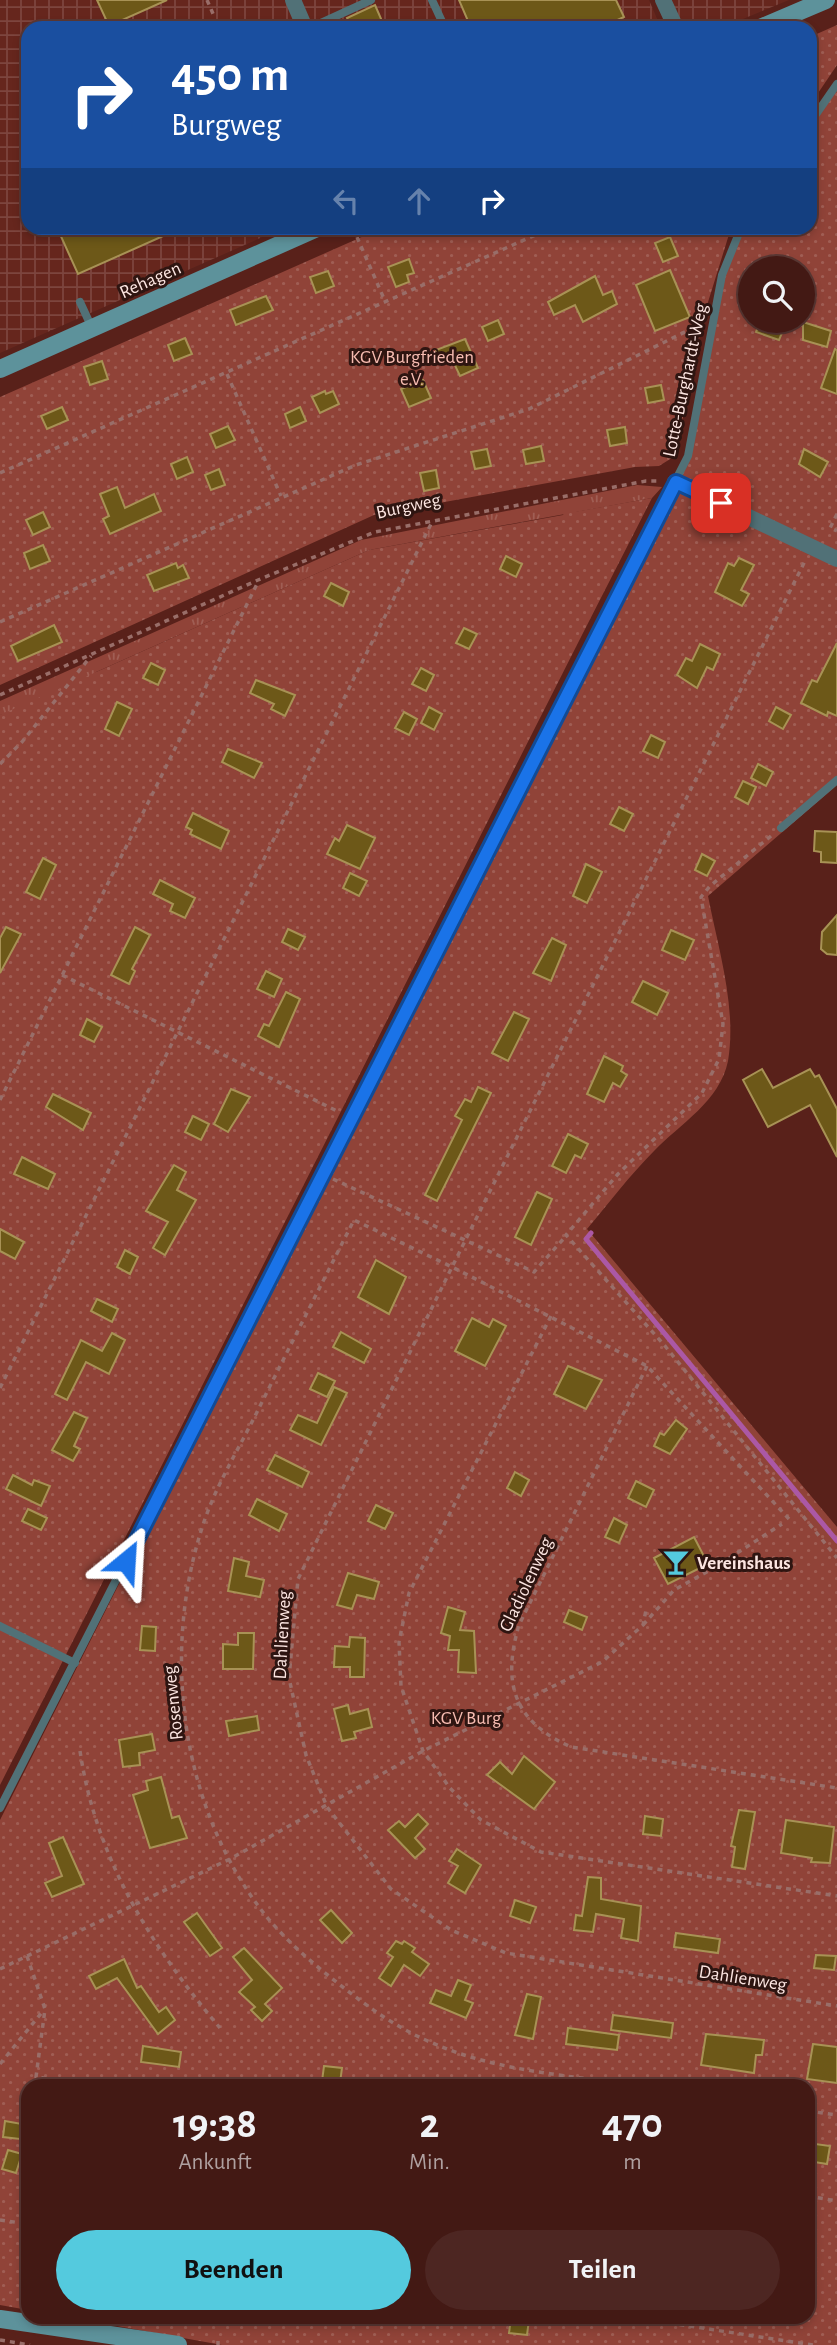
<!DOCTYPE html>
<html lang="de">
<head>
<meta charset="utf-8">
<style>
  body { margin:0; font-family:"Alegreya Sans",sans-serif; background:#4d2622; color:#f1f3f6; height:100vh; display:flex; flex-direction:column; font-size:26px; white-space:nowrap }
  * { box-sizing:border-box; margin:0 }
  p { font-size:23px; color:#afa0a0 }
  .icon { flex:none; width:38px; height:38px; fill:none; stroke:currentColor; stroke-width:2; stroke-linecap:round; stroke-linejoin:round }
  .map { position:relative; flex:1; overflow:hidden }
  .panel { position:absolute; left:21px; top:2079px; width:794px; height:245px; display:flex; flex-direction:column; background:#431914; border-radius:21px; box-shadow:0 4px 10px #0003,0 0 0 2px #5b3834 }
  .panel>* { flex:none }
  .guide { position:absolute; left:21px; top:21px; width:796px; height:214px; border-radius:21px; box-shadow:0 4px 10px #0003,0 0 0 2px #5b3834; background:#1a4fa0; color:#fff; overflow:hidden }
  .tools { position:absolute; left:738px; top:256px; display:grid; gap:14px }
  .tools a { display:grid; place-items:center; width:77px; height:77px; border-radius:50%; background:#431914; box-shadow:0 4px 10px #0003,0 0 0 2px #5b3834; font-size:35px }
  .pin { position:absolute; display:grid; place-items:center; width:60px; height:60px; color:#fff; margin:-30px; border-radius:14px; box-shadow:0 4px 10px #0006 }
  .me { position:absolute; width:77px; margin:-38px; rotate:27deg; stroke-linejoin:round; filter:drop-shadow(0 0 5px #0008) }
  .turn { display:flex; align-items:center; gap:24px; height:147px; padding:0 35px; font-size:32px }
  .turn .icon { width:91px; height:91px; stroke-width:2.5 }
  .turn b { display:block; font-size:49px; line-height:60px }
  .lanes { display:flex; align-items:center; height:66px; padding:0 35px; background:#0003; justify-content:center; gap:35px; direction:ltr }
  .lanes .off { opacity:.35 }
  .eta { display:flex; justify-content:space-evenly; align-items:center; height:119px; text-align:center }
  .eta b { font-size:42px; font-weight:700; line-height:49px }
  .button { display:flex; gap:14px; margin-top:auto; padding:14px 35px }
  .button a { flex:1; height:80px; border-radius:42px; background:#54cade; color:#111; font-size:28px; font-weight:700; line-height:80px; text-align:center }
  .button a+a { background:#4d2622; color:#f1f3f6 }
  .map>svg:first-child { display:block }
  .industrial { fill:url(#industrial-grid) }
  .grass { fill:url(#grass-tufts) }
  .garden { fill:url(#garden-dots); fill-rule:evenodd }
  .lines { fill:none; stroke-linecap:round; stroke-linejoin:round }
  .stream { stroke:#ab58a5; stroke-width:5 }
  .building { fill:#6d5818; stroke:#a89255; stroke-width:2 }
  .path { stroke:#996e69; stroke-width:3.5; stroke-dasharray:5 5; stroke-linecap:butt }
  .lane { stroke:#517177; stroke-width:8 }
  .street { stroke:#517177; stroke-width:16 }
  .secondary { stroke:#5d929b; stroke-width:18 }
  .route-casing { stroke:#114b97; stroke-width:18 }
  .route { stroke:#1a73e8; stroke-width:12 }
  .labels { text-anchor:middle; stroke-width:6; stroke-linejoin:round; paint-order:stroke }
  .street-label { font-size:19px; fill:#fce5e1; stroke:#2e1511 }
  .park-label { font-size:19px; fill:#f7bcb1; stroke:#2e1511 }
  .poi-label { font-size:19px; font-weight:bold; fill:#fce5e1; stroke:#2e1511; text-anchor:start }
</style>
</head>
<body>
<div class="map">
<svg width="837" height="2345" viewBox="0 0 837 2345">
  <defs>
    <pattern id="industrial-grid" width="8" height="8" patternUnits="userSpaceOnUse" patternTransform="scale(1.75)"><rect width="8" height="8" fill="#66261d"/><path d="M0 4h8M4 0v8" fill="none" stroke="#7d453e"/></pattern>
    <pattern id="grass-tufts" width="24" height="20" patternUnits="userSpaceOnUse" patternTransform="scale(1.75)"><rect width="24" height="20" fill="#904338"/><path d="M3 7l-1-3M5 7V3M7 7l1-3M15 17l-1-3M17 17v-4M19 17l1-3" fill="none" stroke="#a05e54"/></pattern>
    <pattern id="garden-dots" width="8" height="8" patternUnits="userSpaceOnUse" patternTransform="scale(1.75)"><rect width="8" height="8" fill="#904338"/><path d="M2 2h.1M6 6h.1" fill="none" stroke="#a05e54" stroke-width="1.8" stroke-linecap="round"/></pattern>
  </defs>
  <rect width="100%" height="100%" fill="#59211a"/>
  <g class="industrial">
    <polygon points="0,0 649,0 661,28 28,28 28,228 283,228 0,353"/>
    <polygon points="668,0 789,0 721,28 680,28"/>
  </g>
  <polygon class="grass" points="637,485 662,487 652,498 369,550 96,672 80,701 0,715 0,701 361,540"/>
  <g class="garden">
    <polygon points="837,25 837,65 810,105 810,37"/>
    <path d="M837,84V785L708,896C718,948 737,1007 728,1061C720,1101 680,1124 654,1151C630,1175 609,1203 587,1229L837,1527V2345H222L67,2317H808V2086H28V2310L0,2305V1820L688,456L722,275L741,228H810V123ZM751,268H803V320H751Z"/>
    <polygon points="382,228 731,228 704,315 675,456 659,466 635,467 374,515 0,685 0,397"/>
    <polygon points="652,498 583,633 0,1785 0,715 369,550 563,515 566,509 574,512"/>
  </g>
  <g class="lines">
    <polyline class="stream" points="591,1233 586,1239 837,1541"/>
  </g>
  <g class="building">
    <polygon points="97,0 167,0 109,26"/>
    <polygon points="459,0 616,0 624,17 600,28 471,28"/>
    <polygon points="375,5 385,28 352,28 347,18"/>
    <polygon points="68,228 181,228 78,274 59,232"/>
    <polygon points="670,237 678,256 663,262 655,243"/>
    <polygon points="409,259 414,273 407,275 409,282 396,287 388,267"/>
    <polygon points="670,270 690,317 655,331 636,285"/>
    <polygon points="328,271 334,286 316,293 310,277"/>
    <polygon points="595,276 603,295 612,291 617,304 583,322 575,305 554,315 548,302"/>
    <polygon points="266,296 273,310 236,325 230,310"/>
    <polygon points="498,320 504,334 488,341 482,327"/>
    <polygon points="761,320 784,328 779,340 756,332"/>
    <polygon points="803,322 831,331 827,347 803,340"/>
    <polygon points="185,338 192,354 174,361 168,345"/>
    <polygon points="465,339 478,368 460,376 452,359 441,364 436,350"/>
    <polygon points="835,349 837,350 837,394 821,388"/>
    <polygon points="102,361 108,379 90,385 84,367"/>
    <polygon points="423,380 431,398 409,407 401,389"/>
    <polygon points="661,385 664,400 648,403 645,388"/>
    <polygon points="325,391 326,394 333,391 339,404 320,413 312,397"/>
    <polygon points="62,407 68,420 47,429 41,416"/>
    <polygon points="300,407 306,421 290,428 285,414"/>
    <polygon points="228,426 235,440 216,448 210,434"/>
    <polygon points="625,427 627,443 610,446 607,430"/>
    <polygon points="541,446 544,461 526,464 523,450"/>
    <polygon points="487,449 491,466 475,469 471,452"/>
    <polygon points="804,449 828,462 820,477 799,464"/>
    <polygon points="187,457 193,472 177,479 171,464"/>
    <polygon points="219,469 225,485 211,490 205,475"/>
    <polygon points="436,470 439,488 424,491 420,473"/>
    <polygon points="117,487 125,508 154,494 161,511 110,534 103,519 109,516 100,494"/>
    <polygon points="43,512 50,527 33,535 26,520"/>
    <polygon points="43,545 50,561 30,569 24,553"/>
    <polygon points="506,556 522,564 516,577 500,569"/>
    <polygon points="739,558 754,565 741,590 749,594 742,606 715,592 728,563 734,566"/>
    <polygon points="176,563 178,568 183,565 189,578 154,591 147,575"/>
    <polygon points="331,583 349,592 343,606 324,596"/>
    <polygon points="54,625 62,642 18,661 11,646"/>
    <polygon points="464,628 477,634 469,649 456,643"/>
    <polygon points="837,643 837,716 828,712 827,716 801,703 812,680 817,682"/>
    <polygon points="700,644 720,654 713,670 707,667 697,688 677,675 686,658 692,661"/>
    <polygon points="151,663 165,670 158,685 143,678"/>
    <polygon points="421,668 434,675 426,691 412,684"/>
    <polygon points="256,680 295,695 285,716 271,709 274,704 250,693"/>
    <polygon points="117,702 132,709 119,736 105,729"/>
    <polygon points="429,707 442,714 434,730 421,723"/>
    <polygon points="776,707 791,715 783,729 769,721"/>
    <polygon points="404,712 417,719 409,735 395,728"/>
    <polygon points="651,735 665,742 658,758 643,751"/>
    <polygon points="228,749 262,763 254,778 222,762"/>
    <polygon points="758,764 773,772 766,786 751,778"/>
    <polygon points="743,781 756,787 748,804 735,797"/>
    <polygon points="619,807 633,814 624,831 610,824"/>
    <polygon points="193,813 229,831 221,849 190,834 192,830 186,827"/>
    <polygon points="347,825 375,838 360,869 327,854 335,838 339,841"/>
    <polygon points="815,831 837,832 837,863 821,862 821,852 814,851"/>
    <polygon points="702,854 715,861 707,876 695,870"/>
    <polygon points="43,858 56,865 40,899 26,892"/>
    <polygon points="586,864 602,872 587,903 573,896"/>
    <polygon points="350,873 367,881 359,896 343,888"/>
    <polygon points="160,880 195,898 185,918 170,911 173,904 153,894"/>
    <polygon points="837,915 837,955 827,954 821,949 822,932"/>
    <polygon points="6,927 21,934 0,973 0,938"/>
    <polygon points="135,927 150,935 132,969 135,971 129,984 111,975"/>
    <polygon points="288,929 305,937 298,950 282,942"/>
    <polygon points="671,930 694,940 685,960 662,950"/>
    <polygon points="552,938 566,945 551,981 533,973"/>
    <polygon points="266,971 282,979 274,997 257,989"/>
    <polygon points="643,981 668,993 657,1015 632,1002"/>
    <polygon points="286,992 300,999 279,1047 258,1036 264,1024 269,1026"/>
    <polygon points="514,1012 529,1019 508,1061 492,1053"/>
    <polygon points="87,1019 102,1027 94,1042 80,1035"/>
    <polygon points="604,1056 623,1066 621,1071 627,1075 620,1087 613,1083 604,1102 587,1094"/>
    <polygon points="762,1069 773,1088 810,1069 815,1077 819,1075 837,1109 837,1157 810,1105 768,1127 743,1080"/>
    <polygon points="478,1087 491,1093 437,1201 425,1195 462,1120 455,1116 465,1099 471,1102"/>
    <polygon points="231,1089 250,1097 228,1132 214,1124"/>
    <polygon points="53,1094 91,1113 83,1130 46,1107"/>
    <polygon points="193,1116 209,1124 201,1140 185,1132"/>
    <polygon points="568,1134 588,1144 581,1158 575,1155 566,1173 552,1166"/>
    <polygon points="22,1157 55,1174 48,1189 14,1174"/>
    <polygon points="174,1165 186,1172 177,1190 196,1200 165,1255 153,1248 168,1222 146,1211"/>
    <polygon points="537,1192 552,1199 531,1245 515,1237"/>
    <polygon points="0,1229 24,1242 15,1259 0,1251"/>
    <polygon points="125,1250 138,1257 130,1274 117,1267"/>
    <polygon points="376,1260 406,1277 389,1314 358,1297"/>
    <polygon points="97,1299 118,1309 112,1322 91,1311"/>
    <polygon points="472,1318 489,1327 493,1319 506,1326 485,1366 455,1351"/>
    <polygon points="341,1332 371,1349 364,1363 333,1347"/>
    <polygon points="112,1333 125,1340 109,1374 86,1362 67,1400 55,1394 81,1340 102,1351"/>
    <polygon points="568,1366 602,1380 586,1409 554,1394"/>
    <polygon points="318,1373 335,1381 327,1397 310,1389"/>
    <polygon points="334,1387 347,1393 321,1445 290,1430 298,1415 317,1423"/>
    <polygon points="74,1412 87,1418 74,1446 80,1449 73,1461 52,1450"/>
    <polygon points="676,1420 687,1429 670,1454 654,1446 660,1433 664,1435"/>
    <polygon points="275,1455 309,1472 302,1487 267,1470"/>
    <polygon points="515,1472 529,1480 521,1496 507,1488"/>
    <polygon points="13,1475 32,1485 34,1480 50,1486 41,1506 6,1489"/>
    <polygon points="636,1481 654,1490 646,1507 628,1498"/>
    <polygon points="257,1499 287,1514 279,1531 249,1515"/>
    <polygon points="376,1505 393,1513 385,1529 368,1521"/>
    <polygon points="28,1509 47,1518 41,1530 22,1521"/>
    <polygon points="614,1518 627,1525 619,1543 605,1537"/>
    <polygon points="694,1537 708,1564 668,1584 654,1558"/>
    <polygon points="234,1558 249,1562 246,1576 264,1580 260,1597 228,1591"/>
    <polygon points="348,1573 379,1582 374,1599 357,1595 352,1609 337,1605"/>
    <polygon points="448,1607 465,1612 460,1630 474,1631 476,1673 458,1672 459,1650 448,1650 450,1636 441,1633"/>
    <polygon points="569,1610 587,1617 582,1630 564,1622"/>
    <polygon points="142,1626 156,1627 155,1651 140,1650"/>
    <polygon points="238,1633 254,1633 253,1669 223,1669 223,1644 238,1645"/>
    <polygon points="350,1637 365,1638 364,1677 350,1677 350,1667 334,1667 335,1646 349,1647"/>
    <polygon points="348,1705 350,1714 368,1709 372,1727 354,1732 356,1738 342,1741 334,1709"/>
    <polygon points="257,1716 259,1730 229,1736 226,1721"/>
    <polygon points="152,1734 155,1750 139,1753 140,1765 123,1767 119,1740"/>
    <polygon points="524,1756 555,1782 534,1809 487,1775 500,1762 512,1774"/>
    <polygon points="161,1777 172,1818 179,1816 187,1838 150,1848 133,1795 148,1790 146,1781"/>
    <polygon points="739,1810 755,1812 745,1869 732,1867 735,1847 731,1846"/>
    <polygon points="418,1814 428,1824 415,1838 425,1849 415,1858 388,1830 399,1821 405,1827"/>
    <polygon points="645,1816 663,1819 661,1836 643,1834"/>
    <polygon points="786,1820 834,1827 830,1863 811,1862 812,1858 781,1853"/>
    <polygon points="63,1837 84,1884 52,1897 45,1883 62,1876 49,1843"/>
    <polygon points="457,1849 481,1865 465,1893 448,1883 458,1866 449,1861"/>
    <polygon points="588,1877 601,1878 601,1899 641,1906 638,1941 621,1938 624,1919 596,1914 593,1932 574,1930 576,1915 582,1916"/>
    <polygon points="515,1900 536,1907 530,1923 510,1916"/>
    <polygon points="331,1910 352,1933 342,1943 320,1920"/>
    <polygon points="197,1913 222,1948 210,1956 184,1922"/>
    <polygon points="676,1933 720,1939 718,1953 674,1947"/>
    <polygon points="396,1941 402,1944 404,1941 415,1948 412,1952 429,1964 420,1976 404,1965 391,1986 379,1978 393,1957 387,1953"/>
    <polygon points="244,1948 282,1988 265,2004 272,2011 262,2021 251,2010 255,2007 239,1992 252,1980 233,1957"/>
    <polygon points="816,1955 836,1956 834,1970 814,1968"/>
    <polygon points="124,1959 137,1988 141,1986 159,2012 166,2007 175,2020 158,2034 117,1978 96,1989 89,1976"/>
    <polygon points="458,1980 471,1985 465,2000 473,2003 466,2018 430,2003 436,1990 451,1996"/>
    <polygon points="527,1994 541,1997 533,2039 515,2035"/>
    <polygon points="613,2015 673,2023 671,2038 611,2030"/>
    <polygon points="568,2028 619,2035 617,2050 566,2044"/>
    <polygon points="706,2034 764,2040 762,2055 756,2055 754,2073 701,2065"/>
    <polygon points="813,2044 837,2047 837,2083 807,2079"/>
    <polygon points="143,2046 181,2052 179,2067 141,2062"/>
    <polygon points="324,2066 342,2068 340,2083 322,2081"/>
    <polygon points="5,2121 22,2124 20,2139 3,2137"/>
    <polygon points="808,2143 830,2146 827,2164 808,2161"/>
    <polygon points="8,2150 22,2154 16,2173 2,2169"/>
    <polygon points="511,2318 529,2320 527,2335 509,2333"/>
  </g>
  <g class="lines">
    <g class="path">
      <polyline points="207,0 214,16"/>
      <polyline points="203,228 206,235 224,228"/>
      <polyline points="353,228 385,301"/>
      <polyline points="227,374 281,496"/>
      <polyline points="0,473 551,228"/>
      <polyline points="837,514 830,528 837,531"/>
      <polyline points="0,622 356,465 529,409 699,325"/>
      <polyline points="0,695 258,580 375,532 646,481 659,481"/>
      <polyline points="0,764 22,742 91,656"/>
      <polyline points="771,836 710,886 701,897 723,1024 719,1059 702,1093 618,1174 566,1235 665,1346 837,1558"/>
      <polyline points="62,975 339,1112"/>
      <polyline points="0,1100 258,582"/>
      <polyline points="333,1179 534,1272 566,1236"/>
      <polyline points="551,1316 409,1593 399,1642 401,1686 423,1751 450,1788 481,1820 541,1852 837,1896"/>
      <path d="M647,1366L519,1625C502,1683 513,1721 571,1747L837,1788"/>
      <polyline points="0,1388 433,520"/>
      <polyline points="789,1519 647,1366 452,1267 298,1579 289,1678 306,1755 327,1807 391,1889 451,1930 506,1953 837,2006"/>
      <polyline points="643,1625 674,1590 714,1568 782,1524"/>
      <path d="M80,1751C96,1859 151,1946 220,2028"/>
      <polyline points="27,1956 45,2009 36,2077 96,2086"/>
      <polyline points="0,1969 230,1859 423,1751 602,1662 643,1625 646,1610"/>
      <polyline points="0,2064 43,2011"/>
      <path d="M643,2086C574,2076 499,2072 435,2044C402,2031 372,2010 344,1988C317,1967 288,1943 266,1916C181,1810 161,1655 202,1528C214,1489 237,1452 255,1416C288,1350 321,1285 354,1220L452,1267L805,561"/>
      <polyline points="808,2111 837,2115"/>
      <polyline points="808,2196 837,2201"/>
      <polyline points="0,2220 28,2224"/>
      <polyline points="630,2317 813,2345"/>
      <polyline points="0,2340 30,2345"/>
      <polyline points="218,2345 218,2341"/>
    </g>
    <g class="lane">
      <polyline points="432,0 445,28"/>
      <polyline points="310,28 371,0"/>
      <polyline points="810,123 837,84"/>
      <polyline points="80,302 92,328"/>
      <polyline points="781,828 837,780"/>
      <polyline points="0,1626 75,1663"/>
      <polyline points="0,1808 688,456 722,275 741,228"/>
    </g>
    <g class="street">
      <polyline points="293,0 305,28"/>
      <polyline points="663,0 676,28"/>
      <polyline points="675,482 837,559"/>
    </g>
    <g class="secondary">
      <polyline points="760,28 826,0"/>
      <polyline points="0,369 317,228"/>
      <polyline points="0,2319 178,2345"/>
    </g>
  </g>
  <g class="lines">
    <defs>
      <polyline id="route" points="126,1561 676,482 721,503"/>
    </defs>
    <use href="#route" class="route-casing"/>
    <use href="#route" class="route"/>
  </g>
  <defs>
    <symbol id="bar-bare" viewBox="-9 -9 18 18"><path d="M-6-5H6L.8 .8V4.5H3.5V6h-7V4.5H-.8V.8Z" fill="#54cade" stroke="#2e1511" stroke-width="2.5" paint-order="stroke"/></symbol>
  </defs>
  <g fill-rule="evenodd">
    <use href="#bar-bare" x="657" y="1543" width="38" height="38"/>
  </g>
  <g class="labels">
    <g class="street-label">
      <text transform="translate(150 279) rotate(-24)" y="7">Rehagen</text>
      <text transform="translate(684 380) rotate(-78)" y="7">Lotte-Burghardt-Weg</text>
      <text transform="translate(408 505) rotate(-12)" y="7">Burgweg</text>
      <text transform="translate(525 1584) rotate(-65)" y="7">Gladiolenweg</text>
      <text transform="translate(281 1635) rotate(-87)" y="7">Dahlienweg</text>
      <text transform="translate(172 1703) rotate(-96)" y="7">Rosenweg</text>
      <text transform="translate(743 1977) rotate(9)" y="7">Dahlienweg</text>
    </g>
    <g class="park-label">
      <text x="412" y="363">KGV Burgfrieden<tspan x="412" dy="22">e.V.</tspan></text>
      <text x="466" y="1724">KGV Burg</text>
    </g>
    <g class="poi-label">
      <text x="697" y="1569">Vereinshaus</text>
    </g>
  </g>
</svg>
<div class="tools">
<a><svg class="icon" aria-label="search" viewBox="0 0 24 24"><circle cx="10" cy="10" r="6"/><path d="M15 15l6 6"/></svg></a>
</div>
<div class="pin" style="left:721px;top:503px;background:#d93025"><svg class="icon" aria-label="arrive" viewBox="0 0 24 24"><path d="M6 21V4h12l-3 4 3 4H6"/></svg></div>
<svg class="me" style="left:126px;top:1561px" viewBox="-20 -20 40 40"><path d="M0-17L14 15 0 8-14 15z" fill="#1a73e8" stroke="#fff" stroke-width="4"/></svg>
<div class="guide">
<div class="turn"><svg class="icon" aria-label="right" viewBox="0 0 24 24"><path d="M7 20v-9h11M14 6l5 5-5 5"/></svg><div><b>450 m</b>Burgweg</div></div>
<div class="lanes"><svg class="icon off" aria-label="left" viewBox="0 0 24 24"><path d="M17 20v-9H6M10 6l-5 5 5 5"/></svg><svg class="icon off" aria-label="ahead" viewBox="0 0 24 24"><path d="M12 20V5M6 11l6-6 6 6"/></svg><svg class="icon" aria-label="right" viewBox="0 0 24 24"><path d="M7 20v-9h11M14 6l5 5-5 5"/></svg></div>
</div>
<section class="panel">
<div class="eta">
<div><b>19:38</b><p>Ankunft</p></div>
<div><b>2</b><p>Min.</p></div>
<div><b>470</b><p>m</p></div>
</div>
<div class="button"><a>Beenden</a><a>Teilen</a></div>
</section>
</div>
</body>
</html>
